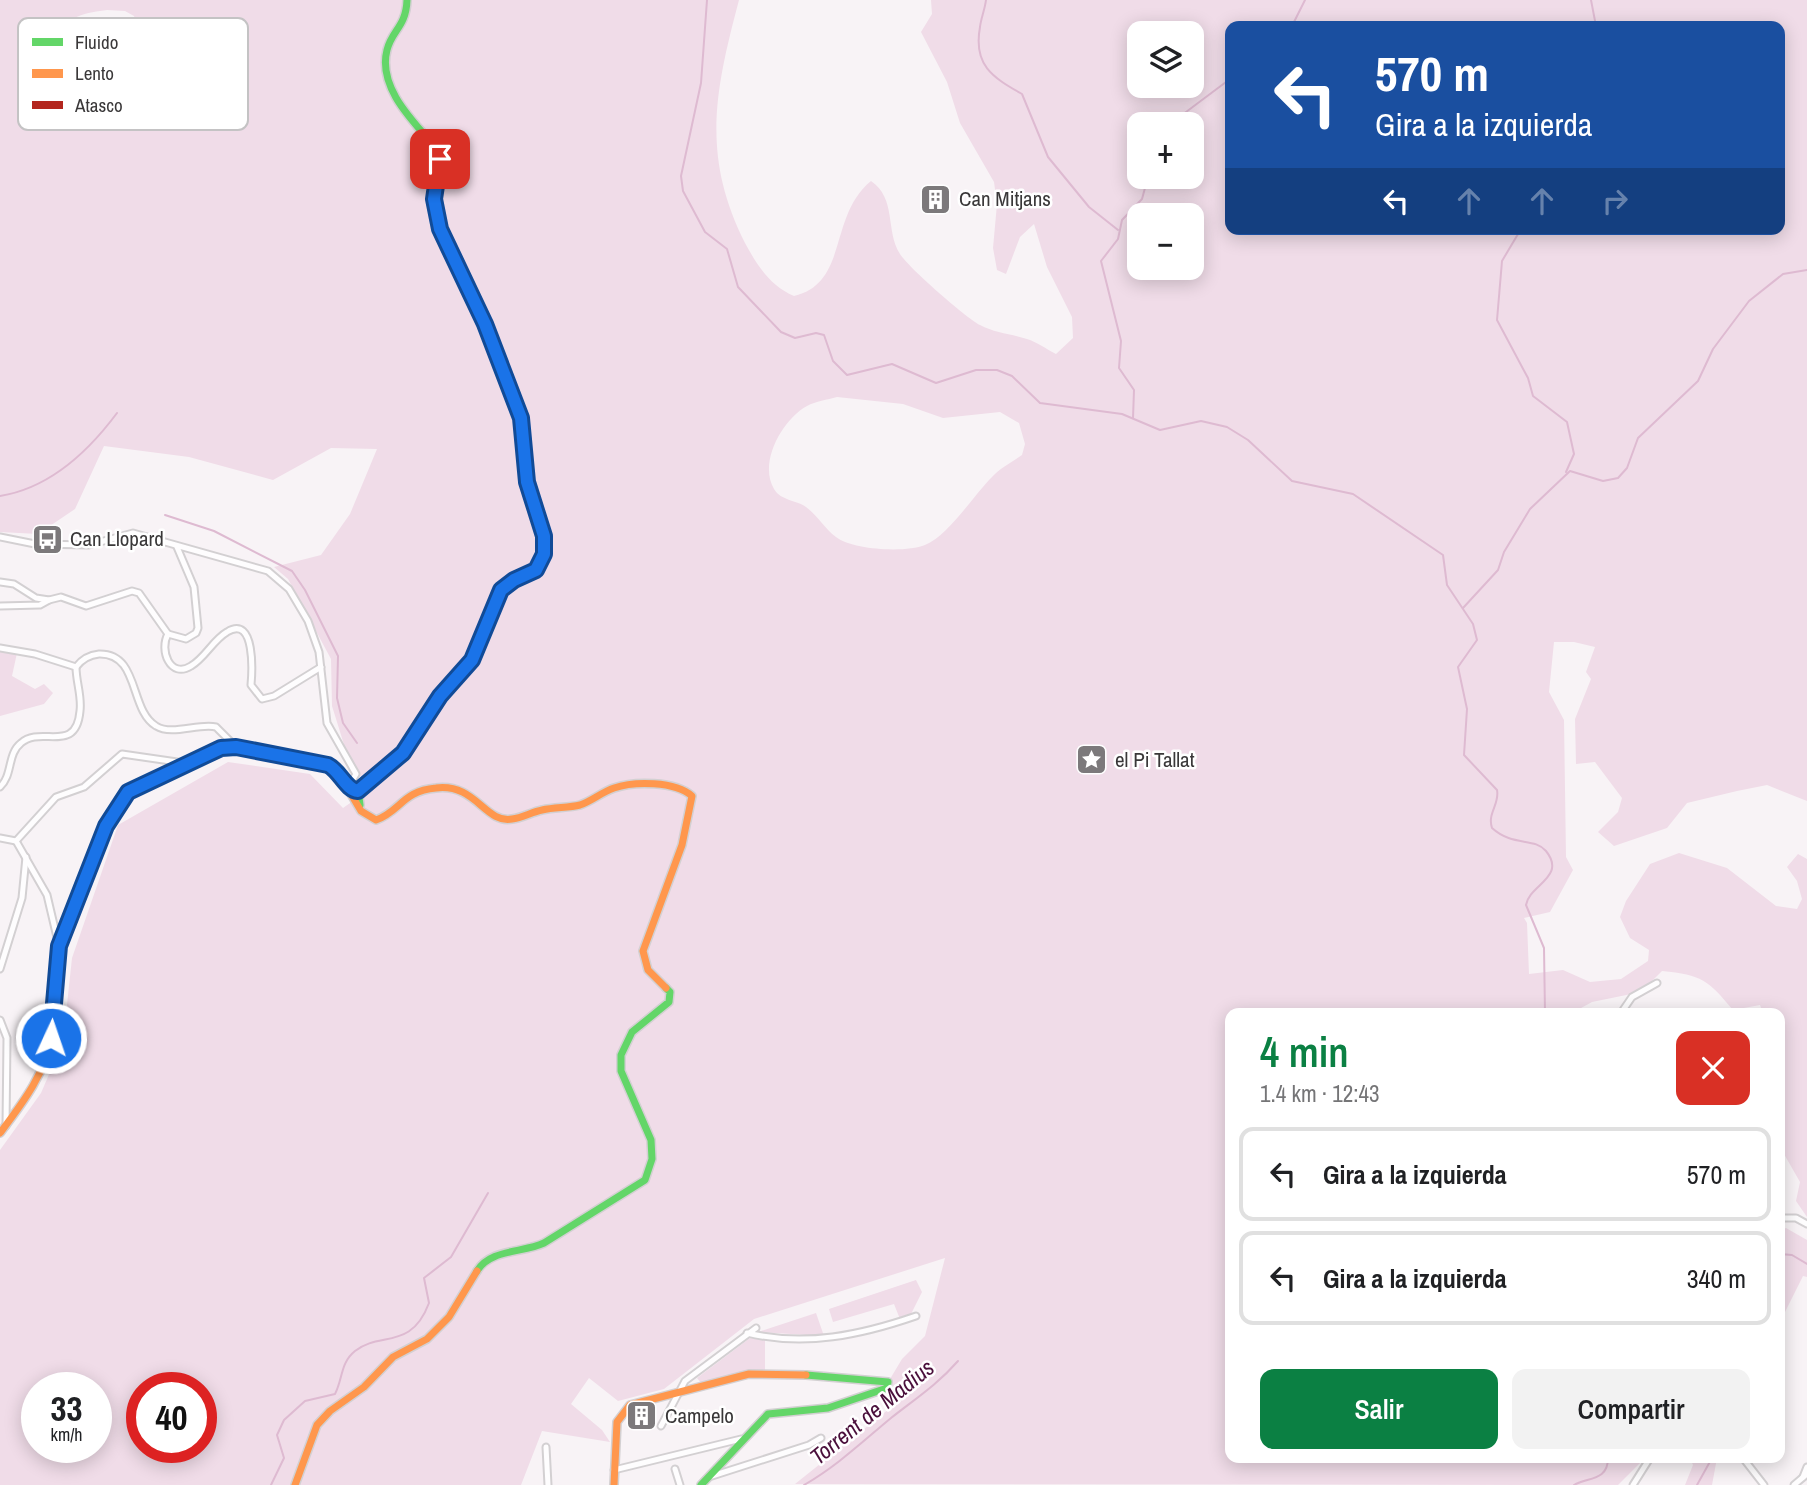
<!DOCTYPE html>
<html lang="es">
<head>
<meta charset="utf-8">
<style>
  body { margin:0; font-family:"Archivo Narrow",sans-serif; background:#f2f2f2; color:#202124; height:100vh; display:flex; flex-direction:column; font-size:26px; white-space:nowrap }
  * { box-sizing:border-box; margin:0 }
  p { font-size:23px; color:#757577 }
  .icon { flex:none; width:38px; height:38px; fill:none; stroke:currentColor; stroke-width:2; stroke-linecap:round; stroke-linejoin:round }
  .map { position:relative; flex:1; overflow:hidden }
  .drawer { position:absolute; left:1225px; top:1008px; width:560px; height:455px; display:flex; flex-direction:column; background:#fff; border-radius:14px; box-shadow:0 4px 18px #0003 }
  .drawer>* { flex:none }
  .top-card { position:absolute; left:1225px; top:21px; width:560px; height:214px; border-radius:14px; box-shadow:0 4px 18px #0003; background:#1a4fa0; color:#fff; overflow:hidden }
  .tools { position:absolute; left:1127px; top:21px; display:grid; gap:14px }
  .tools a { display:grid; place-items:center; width:77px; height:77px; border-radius:14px; background:#fff; box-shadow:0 4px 18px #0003; font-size:35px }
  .speed { position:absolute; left:21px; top:1372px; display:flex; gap:14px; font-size:35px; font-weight:700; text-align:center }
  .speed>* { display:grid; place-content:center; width:91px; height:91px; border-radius:50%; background:#fff; box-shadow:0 4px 18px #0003; line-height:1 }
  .speed small { font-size:18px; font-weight:400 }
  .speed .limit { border:10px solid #d22; background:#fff; color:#111 }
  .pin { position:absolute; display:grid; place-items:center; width:60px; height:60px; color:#fff; margin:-30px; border-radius:14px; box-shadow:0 4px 10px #0006 }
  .me { position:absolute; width:77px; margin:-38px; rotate:3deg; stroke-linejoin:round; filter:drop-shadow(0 0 5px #0008) }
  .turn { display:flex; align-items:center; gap:24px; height:147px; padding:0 35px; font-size:32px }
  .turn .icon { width:91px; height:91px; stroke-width:2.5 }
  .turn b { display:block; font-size:49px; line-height:60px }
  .lanes { display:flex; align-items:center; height:66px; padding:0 35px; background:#0003; justify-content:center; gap:35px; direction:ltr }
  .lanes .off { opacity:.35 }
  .round { display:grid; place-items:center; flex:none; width:74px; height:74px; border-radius:14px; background:#f2f2f2 }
  .overview { display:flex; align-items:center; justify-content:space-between; height:119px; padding:0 35px }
  h1 { font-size:42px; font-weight:600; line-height:52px; color:#0b8043 }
  .primary-button { display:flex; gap:14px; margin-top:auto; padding:14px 35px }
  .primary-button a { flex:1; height:80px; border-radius:14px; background:#0b8043; color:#fff; font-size:28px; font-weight:600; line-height:80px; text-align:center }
  .primary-button a+a { background:#f2f2f2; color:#202124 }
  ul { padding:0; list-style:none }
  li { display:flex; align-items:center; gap:21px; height:94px; margin:0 14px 10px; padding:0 21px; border:4px solid #e0e0e0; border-radius:14px }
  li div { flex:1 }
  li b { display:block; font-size:26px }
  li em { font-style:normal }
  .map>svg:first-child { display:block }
  .green { fill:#f0dce8; fill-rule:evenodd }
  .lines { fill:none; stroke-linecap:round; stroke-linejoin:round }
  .stream { stroke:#debad1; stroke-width:2 }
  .street-casing { stroke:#d3d0d2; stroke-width:9 }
  .fast-casing { stroke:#d3d0d2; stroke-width:10 }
  .slow-casing { stroke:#d3d0d2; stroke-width:10 }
  .jam-casing { stroke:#d3d0d2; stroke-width:10 }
  .street { stroke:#fefdfe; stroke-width:5 }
  .fast { stroke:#63d668; stroke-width:7 }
  .slow { stroke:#ff974d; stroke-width:7 }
  .jam { stroke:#b3261e; stroke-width:7 }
  .route-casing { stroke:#114b97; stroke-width:18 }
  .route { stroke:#1a73e8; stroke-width:12 }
  .labels { text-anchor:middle; stroke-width:5; stroke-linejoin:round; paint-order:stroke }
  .poi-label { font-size:21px; fill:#3a3839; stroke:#fff; text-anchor:start }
  .water-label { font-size:23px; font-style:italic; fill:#4a0f3b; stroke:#fff }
  .key { fill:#fff; stroke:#c4c3c4; stroke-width:2 }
  .key-label { font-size:19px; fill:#3a3839 }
</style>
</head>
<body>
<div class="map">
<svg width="1807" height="1485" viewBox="0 0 1807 1485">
  <rect width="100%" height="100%" fill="#f8f3f6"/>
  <g class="green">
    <path d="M0,0H739C715,91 701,155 745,243C757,265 770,286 794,296C849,283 828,216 871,181C897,199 885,230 900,254C909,268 965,317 980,325C995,333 1012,334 1027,339C1037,342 1046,349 1056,354L1073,338L1072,317L1047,267L1034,224L1020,237L1006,274L997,270L993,248L997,204L994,182L960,123L947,82L921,32L932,14L931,0H1807V801L1767,785L1737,791L1687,803L1667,828L1614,846L1598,832L1618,812L1622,798L1595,762L1576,764L1575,719L1591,679L1586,672L1595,647L1574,642H1554L1549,692L1564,720L1566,857L1573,870L1550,912L1524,918L1527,923L1529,974L1563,970L1590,982L1621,979L1648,961L1649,950L1630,938L1620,917L1626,901L1650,864L1679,853L1727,868L1776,906L1797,909L1802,899L1797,881L1787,867L1798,854L1807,859V1217L1796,1201L1800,1182L1780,1147V1013H1763L1760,1005L1733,1010C1708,980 1702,975 1662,971L1641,992L1592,1002L1572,1013H1230V1458L1643,1460L1618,1485L795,1484L889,1409L893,1385L890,1379L902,1359L925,1336L945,1258L754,1319L664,1389L618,1401L589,1378L571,1404L602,1430L610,1442L542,1431L521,1485H0V1150L41,1093L63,1042L72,958L118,825L228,762L310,774L343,808L363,794L367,787L346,751L332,706L331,659L288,579L274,567L321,555L350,514L377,449L331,448L273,480L189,457L104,446L75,509L38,534L0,532ZM107,10L125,11L134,16C139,29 132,37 132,49C131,76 114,102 93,121H83L75,102L72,69L55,36C63,17 89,12 107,10ZM1230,26H1780V229H1230ZM1139,33H1192V86H1139ZM1139,124H1192V177H1139ZM1139,215H1192V268H1139ZM837,397L903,404L943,418L1000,412L1019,423L1025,444L1022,455C1012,462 1000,468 992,477C973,496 948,536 925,545C905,553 853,550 836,537C825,529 818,516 806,507C797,500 781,501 774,489C758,462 783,419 807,406C816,401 827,400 837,397ZM37,1388H96V1447H37ZM142,1388H201V1447H142Z"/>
    <polygon points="0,651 17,653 12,676 35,689 44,684 53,693 44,704 0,716"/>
    <polygon points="1786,1228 1807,1240 1807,1277 1803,1276 1780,1322 1780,1231"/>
    <polygon points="916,1280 922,1292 911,1314 900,1319 894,1304 833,1322 829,1309"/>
    <polygon points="816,1313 824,1336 758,1332"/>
    <polygon points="750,1338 765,1339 765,1371 701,1383 697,1378"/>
    <polygon points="1690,1458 1717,1458 1712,1485 1685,1485 1693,1465"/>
  </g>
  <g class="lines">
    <g class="stream">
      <path d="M707,0L701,83L681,176L683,191L705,232L727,249L738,287L781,332L795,338L816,333L824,335L833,361L847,375L892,364L936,383L976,370H997L1012,376L1040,403L1122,414L1160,430L1201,421L1227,427L1248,440L1292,481L1353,494L1443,555L1447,585L1473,624L1477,640L1458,667L1467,709L1464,755L1497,790C1500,804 1487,813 1492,828C1513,847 1534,837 1546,851C1567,877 1529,885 1526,905L1544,948L1545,1013"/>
      <path d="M986,0C985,9 981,18 980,27C973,65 992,77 1022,94L1048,157L1089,207L1118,230"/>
      <polyline points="1591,0 1596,26"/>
      <polyline points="1292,26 1305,0"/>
      <polyline points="1170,124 1230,79"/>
      <polyline points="1521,229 1502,261 1497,320 1528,378 1533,396 1567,422 1574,454 1566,472"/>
      <polyline points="1133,418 1134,390 1119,368 1121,341 1101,261 1118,239 1122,220 1142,199 1148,177"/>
      <path d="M0,496C50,488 88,452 117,413"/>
      <polyline points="165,515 214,531 292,571 305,590 338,656 337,698 343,723 357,743"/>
      <polyline points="1463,608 1498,570 1504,552 1530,509 1570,471 1603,481 1618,478 1627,468 1638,438 1698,381 1713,349 1749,301 1783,274 1807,270"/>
      <polyline points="1780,1254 1792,1255 1807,1264"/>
      <path d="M271,1485L284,1458L277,1435L284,1420L305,1401L335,1394C343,1379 340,1363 355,1351C380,1331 411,1351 429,1303L424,1278L451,1257L488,1193"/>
      <path d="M804,1485C837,1466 862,1442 891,1418C915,1399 938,1384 958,1361"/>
      <path d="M1574,1485C1588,1477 1608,1481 1608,1458"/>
      <polyline points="1697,1485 1712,1458"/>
    </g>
    <defs>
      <g id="street">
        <polyline points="0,537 35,544 89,545 133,533 268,571 289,589 308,621 319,652 327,723 356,774 349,786"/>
        <path d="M0,582L14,584L36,598L49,600L61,597L86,606L132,591L139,593L168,634C159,650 170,679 191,666C205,658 213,640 227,632C256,614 252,674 251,685L262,699L274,696L321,667"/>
        <polyline points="0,606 40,605 49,600"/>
        <polyline points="168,634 186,639 196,633 198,628 194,587 177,547"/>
        <path d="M0,648L35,654L76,667C82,659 89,655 99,654C140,653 129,710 156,726C172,736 198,723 216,727L236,747"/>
        <path d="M0,787C13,775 7,754 21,743C41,725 76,755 80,711C82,696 76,682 76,667"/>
        <polyline points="0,838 16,841"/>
        <polyline points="16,841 56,797 84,787 122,754 184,763"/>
        <polyline points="16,841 47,895 59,946"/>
        <polyline points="0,969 22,898 26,857"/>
        <polyline points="1621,1013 1632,997 1657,983"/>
        <polyline points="0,1020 7,1038 6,1126"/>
        <polyline points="1780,1218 1796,1218 1807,1224"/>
        <path d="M747,1333C805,1347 861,1335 916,1316"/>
        <polyline points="661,1426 685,1381 756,1328"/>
        <polyline points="546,1447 548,1485"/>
        <polyline points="1743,1458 1764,1485"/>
        <polyline points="675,1469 680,1485"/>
        <polyline points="614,1470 741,1439"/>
        <polyline points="712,1476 809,1445 821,1438"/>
        <polyline points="1803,1477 1807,1467"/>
        <polyline points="1633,1485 1650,1458"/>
        <polyline points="1794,1485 1807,1474"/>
      </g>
      <g id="fast">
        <path d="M407,0C406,27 392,30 387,50C377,89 416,124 438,150C441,166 435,180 434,196C433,215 443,235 450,251"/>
        <polyline points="360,805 359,797 364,785 403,753 440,696 468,666 501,590 539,567 544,553"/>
        <path d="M477,1271C490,1249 523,1253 544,1243L645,1180L652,1159L651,1140L621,1071V1055L632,1032L669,1002L670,992L666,988"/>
        <polyline points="701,1485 768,1414 828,1408 887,1388 888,1382 806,1375"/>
      </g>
      <g id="slow">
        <path d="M348,789L361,811L376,820C401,811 402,791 436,788C476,783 485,824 512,819C522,818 532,812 542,810C555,807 568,808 580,805C592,801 602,792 614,788C634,781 675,781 692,796L682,845L643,951L648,970L666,988"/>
        <path d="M0,1133C22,1104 47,1072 51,1035C55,1006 52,972 60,944C72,900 97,841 120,802"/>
        <polyline points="295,1485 317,1425 330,1411 364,1387 393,1357 427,1339 449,1317 477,1271"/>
        <polyline points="614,1485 617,1422 630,1405 749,1374 806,1375"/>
      </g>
      <g id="jam">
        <polyline points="450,251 493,342 521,418 527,482 544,536 544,553"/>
        <polyline points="120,802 124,796 209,751 236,747 328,765 348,789"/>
      </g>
    </defs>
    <use href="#street" class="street-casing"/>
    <use href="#fast" class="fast-casing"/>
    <use href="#slow" class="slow-casing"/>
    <use href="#jam" class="jam-casing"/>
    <use href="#street" class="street"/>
    <use href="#fast" class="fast"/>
    <use href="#slow" class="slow"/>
    <use href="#jam" class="jam"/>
  </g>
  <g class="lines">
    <defs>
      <path id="route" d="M51,1038L59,946L106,826L128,792L221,748L236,747L328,765C340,771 346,790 358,791L403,753L440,696L472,660L501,590L514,580L536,570L544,554V536L527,482L521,418L485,324L440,229L434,199L440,159"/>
    </defs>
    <use href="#route" class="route-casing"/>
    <use href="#route" class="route"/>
  </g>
  <defs>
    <symbol id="building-square" viewBox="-11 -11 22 22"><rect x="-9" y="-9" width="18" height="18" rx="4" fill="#7c797b" stroke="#fff"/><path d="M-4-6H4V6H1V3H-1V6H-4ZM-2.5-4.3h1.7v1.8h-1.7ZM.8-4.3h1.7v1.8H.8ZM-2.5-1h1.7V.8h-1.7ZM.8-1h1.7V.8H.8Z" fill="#fff"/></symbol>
    <symbol id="bus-square" viewBox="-11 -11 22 22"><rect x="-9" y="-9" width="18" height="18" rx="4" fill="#7c797b" stroke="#fff"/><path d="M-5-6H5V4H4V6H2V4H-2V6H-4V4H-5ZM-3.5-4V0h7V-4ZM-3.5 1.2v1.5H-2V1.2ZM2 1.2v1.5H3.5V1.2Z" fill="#fff"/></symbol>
    <symbol id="sight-square" viewBox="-11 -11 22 22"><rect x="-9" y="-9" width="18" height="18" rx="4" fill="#7c797b" stroke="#fff"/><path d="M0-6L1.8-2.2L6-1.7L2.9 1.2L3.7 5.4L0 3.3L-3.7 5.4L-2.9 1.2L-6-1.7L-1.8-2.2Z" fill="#fff"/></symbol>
  </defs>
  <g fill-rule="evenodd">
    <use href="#building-square" x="918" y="182" width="35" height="35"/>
    <use href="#bus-square" x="30" y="522" width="35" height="35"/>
    <use href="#sight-square" x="1074" y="742" width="35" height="35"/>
    <use href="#building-square" x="624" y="1398" width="35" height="35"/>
  </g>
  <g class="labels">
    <g class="poi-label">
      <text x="959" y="206">Can Mitjans</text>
      <text x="70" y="546">Can Llopard</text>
      <text x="1115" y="767">el Pi Tallat</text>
      <text x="665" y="1423">Campelo</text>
    </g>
    <g class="water-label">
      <text transform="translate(872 1412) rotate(-39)" y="8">Torrent de Madius</text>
    </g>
  </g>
  <rect x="18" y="18" width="230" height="112" rx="10" class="key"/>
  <rect x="32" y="38" width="31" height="8" fill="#63d668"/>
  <rect x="32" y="69" width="31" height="9" fill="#ff974d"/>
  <rect x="32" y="101" width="31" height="8" fill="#b3261e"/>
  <g class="key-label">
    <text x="75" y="49">Fluido</text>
    <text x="75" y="80">Lento</text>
    <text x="75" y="112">Atasco</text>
  </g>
</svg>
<div class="tools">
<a><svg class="icon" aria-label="layers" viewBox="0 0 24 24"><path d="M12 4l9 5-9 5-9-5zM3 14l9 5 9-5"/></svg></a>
<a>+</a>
<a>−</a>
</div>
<div class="speed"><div>33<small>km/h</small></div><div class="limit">40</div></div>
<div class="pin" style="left:440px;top:159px;background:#d93025"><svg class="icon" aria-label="arrive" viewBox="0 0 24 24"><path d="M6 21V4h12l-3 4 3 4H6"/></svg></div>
<svg class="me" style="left:51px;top:1038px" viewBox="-20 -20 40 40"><circle r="17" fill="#1a73e8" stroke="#fff" stroke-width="3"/><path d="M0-11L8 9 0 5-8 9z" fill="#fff"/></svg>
<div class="top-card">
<div class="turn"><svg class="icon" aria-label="left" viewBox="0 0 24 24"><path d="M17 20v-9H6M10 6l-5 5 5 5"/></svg><div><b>570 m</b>Gira a la izquierda</div></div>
<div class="lanes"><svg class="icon" aria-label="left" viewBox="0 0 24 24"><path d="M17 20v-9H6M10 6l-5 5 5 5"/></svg><svg class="icon off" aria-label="ahead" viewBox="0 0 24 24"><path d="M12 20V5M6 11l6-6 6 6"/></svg><svg class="icon off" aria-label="ahead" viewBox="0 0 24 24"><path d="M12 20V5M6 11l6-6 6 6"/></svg><svg class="icon off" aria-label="right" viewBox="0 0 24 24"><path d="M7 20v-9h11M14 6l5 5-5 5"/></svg></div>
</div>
<section class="drawer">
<div class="overview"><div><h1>4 min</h1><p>1.4 km · 12:43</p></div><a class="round" style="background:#d93025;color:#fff"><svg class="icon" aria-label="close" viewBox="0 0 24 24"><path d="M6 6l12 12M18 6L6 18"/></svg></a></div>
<ul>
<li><svg class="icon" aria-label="left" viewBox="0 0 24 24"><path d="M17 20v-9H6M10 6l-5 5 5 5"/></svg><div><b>Gira a la izquierda</b></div><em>570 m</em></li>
<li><svg class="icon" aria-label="left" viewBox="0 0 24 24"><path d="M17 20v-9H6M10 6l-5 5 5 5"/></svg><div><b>Gira a la izquierda</b></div><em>340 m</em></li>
</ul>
<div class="primary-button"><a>Salir</a><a>Compartir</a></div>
</section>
</div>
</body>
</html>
